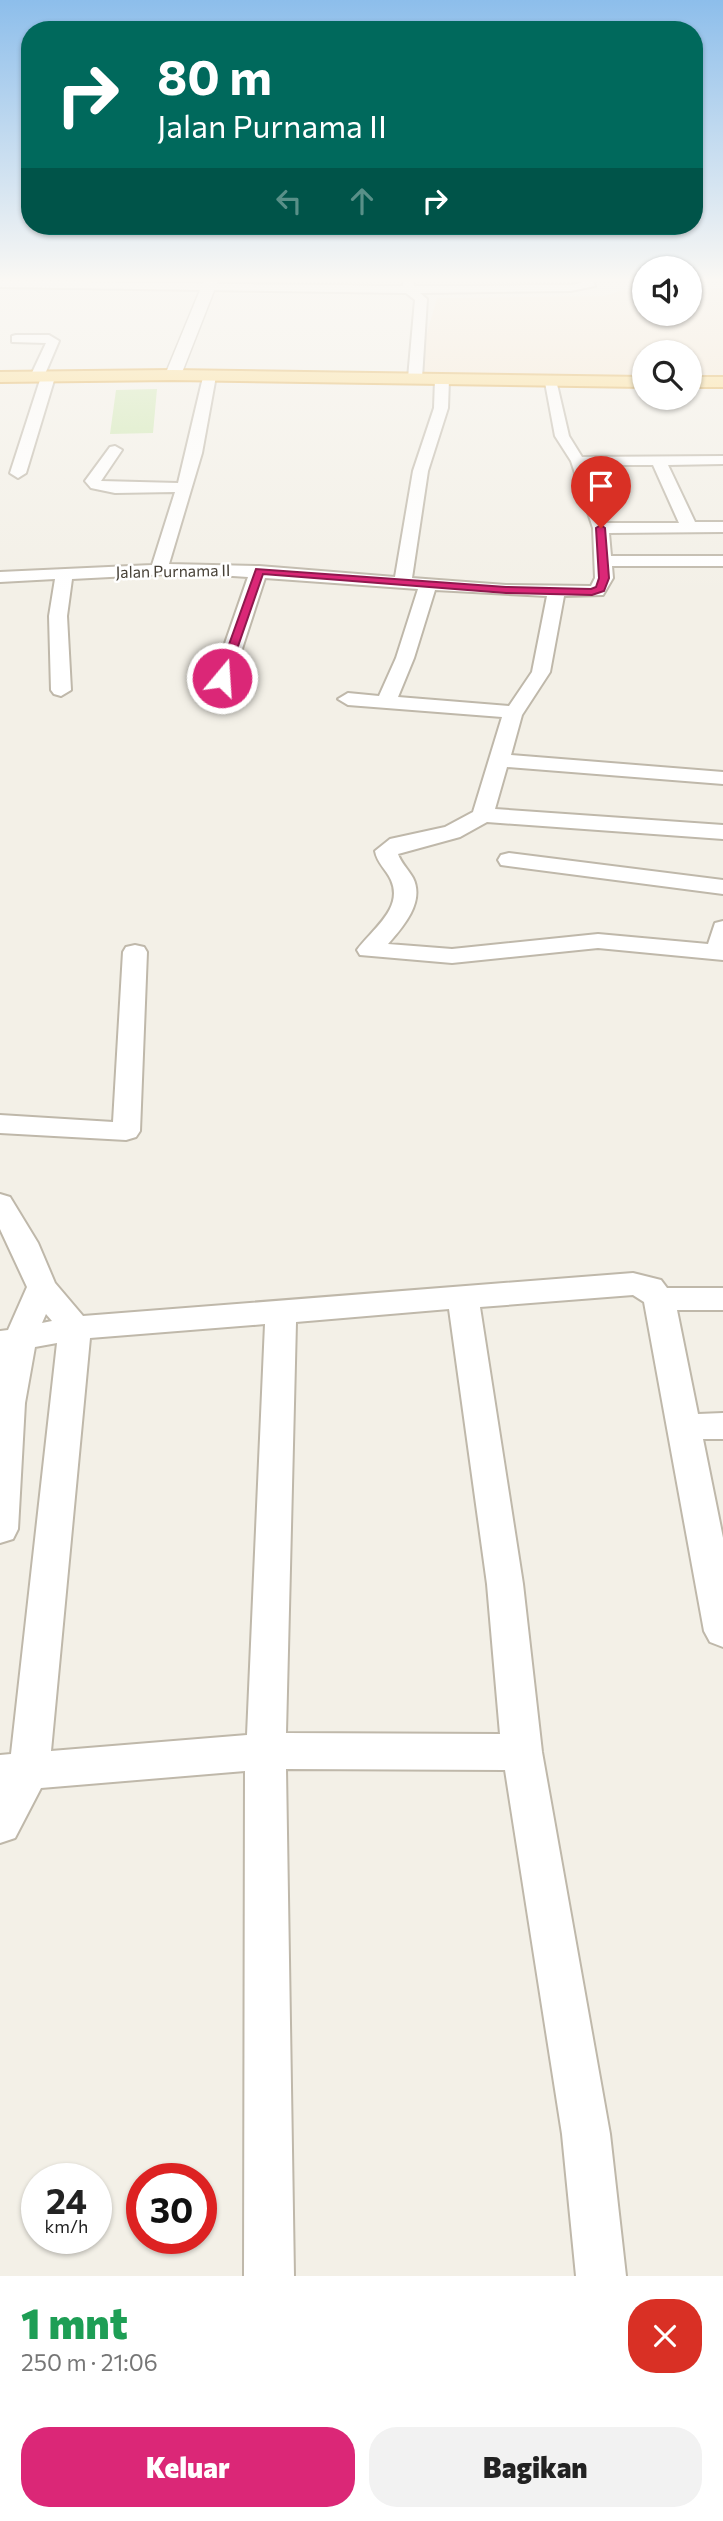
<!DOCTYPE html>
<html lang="id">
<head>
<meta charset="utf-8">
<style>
  body { margin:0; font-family:Commissioner,sans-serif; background:#f2f2f2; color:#222; height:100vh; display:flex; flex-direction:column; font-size:26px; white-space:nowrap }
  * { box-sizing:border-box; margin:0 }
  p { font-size:23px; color:#767676 }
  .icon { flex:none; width:38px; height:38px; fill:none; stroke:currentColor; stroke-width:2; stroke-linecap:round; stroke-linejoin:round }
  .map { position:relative; height:2276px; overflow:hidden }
  .drawer { display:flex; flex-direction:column; background:#fff; flex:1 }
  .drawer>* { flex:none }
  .banner { position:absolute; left:21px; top:21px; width:682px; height:214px; border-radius:28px; box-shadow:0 2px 5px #0004; background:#00695c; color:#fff; overflow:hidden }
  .tools { position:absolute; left:632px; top:256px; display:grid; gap:14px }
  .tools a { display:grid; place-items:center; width:70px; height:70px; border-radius:50%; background:#fff; box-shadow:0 2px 5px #0004; font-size:35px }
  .speed { position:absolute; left:21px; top:2163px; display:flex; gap:14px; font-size:35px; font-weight:700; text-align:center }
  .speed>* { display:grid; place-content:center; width:91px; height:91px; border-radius:50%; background:#fff; box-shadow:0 2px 5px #0004; line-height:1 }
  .speed small { font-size:18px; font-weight:400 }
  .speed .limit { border:10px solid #d22; background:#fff; color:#111 }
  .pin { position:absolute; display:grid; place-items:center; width:60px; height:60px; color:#fff; margin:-72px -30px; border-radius:50% 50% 50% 0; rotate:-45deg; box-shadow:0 0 7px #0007 }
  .pin .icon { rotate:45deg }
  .me { position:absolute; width:77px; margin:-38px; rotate:18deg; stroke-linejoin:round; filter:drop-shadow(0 0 5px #0008) }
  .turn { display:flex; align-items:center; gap:24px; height:147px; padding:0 21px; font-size:32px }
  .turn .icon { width:91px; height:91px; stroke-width:2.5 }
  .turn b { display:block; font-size:49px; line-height:60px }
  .lanes { display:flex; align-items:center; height:66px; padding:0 21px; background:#0003; justify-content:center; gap:35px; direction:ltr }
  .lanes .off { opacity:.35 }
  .round { display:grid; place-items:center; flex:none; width:74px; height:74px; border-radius:28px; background:#f2f2f2 }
  .overview { display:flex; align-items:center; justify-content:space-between; height:119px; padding:0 21px }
  h1 { font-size:42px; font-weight:800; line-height:52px; color:#1e9e55 }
  .primary-button { display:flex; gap:14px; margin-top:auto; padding:14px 21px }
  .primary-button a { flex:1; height:80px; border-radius:28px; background:#db2777; color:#fff; font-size:28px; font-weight:800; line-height:80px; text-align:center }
  .primary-button a+a { background:#f2f2f2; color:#222 }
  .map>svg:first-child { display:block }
  .commercial { fill:#f5e7d2 }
  .green { fill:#cde7b0 }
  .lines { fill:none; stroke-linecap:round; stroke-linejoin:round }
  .minor-casing { stroke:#bfb8aa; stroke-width:4 }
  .tertiary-casing { stroke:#bfb8aa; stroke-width:3 }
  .trunk-casing { stroke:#dca439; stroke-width:4 }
  .minor { fill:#fff; fill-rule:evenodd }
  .tertiary { fill:#fff; fill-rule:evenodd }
  .trunk { fill:#fcd980; fill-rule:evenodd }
  .route { fill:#db2777; stroke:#8e194d; stroke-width:2 }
  .labels { text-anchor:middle; stroke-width:5; stroke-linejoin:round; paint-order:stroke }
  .far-street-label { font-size:16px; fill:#464036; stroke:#fff }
</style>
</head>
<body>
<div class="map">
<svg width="723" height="2276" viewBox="0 0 723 2276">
  <rect width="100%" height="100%" fill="#f3f0e7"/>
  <polygon class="commercial" points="632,287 644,287 644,313 690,313 690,288 723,289 723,380 690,380 690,352 644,352 644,379 415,375 437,298 605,296"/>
  <polygon class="green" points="157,389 153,433 110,434 116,390"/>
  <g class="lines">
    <defs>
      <g id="minor">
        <polygon points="403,278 413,278 414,286 571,285 582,283 581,278 591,278 595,286 571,291 420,293 427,299 422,378 415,382 408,378 415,300 406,293 0,287 0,281 403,286"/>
        <polygon points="16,335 49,335 59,341 45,374 55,377 26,473 18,478 10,473 40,380 30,377 46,343 12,342 12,336"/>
        <path d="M204,373L216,376L202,453L169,564L259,566L395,577L413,471L434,408L435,379L442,375L449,379L448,408L428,471L412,578L506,585L591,586L595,578L593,528L571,461L555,436L544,377L556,380L569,436L582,457L723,456V464L668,465L695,522H723V532L609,533L611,556H723V566H612L613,578L603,595L564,596L550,672L522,715L511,755L723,772V784L507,767L495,809L723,825V839L487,822L460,837L398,854C401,863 408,869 413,878C425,902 403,927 388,944L452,949L598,934L708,944L715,923L723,921V960L598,948L452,963L360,955L357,950C371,930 404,909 391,880C386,869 377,863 375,851L390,839L445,827L473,812L502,717L348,705L338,699L348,693L379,696L396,658L418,589L265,578L225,701L215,707L205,701L248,577L187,573L72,579L67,616L71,690L61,696L54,694L51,690L49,616L55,579L0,582V572L152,565L175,492L115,493L91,488L85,481L110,447L115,446L122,450L101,481L178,483ZM587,465H653L679,523H607ZM435,590L547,596L532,672L509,706L398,697L414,658Z"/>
        <polygon points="509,853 723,880 723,894 501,865 498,860 501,855"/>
        <polygon points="135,945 144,947 147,952 140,1131 136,1137 126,1140 0,1133 0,1115 113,1122 123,952 126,947"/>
        <path d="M0,1194L10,1197L38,1243L55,1283L83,1316L633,1273L661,1280L667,1288H723V1310H677L698,1414L723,1413V1439H703L723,1538V1647L710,1642L704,1631L644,1302L633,1295L480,1307L523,1584L542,1752L610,2134L626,2276H576L562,2134L505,1770L286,1769L294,2276H244L245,1771L41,1788L15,1838L0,1843V1755L11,1754L57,1343L35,1347L25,1403L18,1529L13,1539L0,1543V1331L8,1330L27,1287L0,1229ZM449,1309L487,1584L500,1734L286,1733L296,1322ZM46,1314L52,1321L42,1323ZM265,1324L247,1735L51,1751L90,1338Z"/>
      </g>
      <polygon id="tertiary" points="205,278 219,278 181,375 179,378 167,378 165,375"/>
      <g id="trunk">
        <polygon points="173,370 644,377 644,387 173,380 0,382 0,372"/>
        <rect x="690" y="377" width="33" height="10"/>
      </g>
    </defs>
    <use href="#minor" class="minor-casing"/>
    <use href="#tertiary" class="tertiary-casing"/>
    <use href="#trunk" class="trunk-casing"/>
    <use href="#minor" class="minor"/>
    <use href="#tertiary" class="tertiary"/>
    <use href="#trunk" class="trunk"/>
  </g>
  <linearGradient id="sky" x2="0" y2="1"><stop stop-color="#8dbeeb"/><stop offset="0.47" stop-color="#faf8f4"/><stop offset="1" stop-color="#faf8f4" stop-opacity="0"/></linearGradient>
  <rect width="723" height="596" fill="url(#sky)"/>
  <polygon class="route" points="601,525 605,528 609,578 604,591 592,595 506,593 263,574 227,678 222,681 217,678 256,569 506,587 591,589 596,587 599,578 596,528"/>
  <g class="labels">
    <g class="far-street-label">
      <text transform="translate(173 571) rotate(-1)" y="6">Jalan Purnama II</text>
    </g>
  </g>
</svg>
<div class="tools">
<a><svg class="icon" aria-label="sound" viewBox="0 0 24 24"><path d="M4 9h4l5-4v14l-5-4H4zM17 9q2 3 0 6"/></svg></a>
<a><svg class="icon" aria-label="search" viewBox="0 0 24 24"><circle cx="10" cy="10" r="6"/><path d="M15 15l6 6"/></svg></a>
</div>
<div class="speed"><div>24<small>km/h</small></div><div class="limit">30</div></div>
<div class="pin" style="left:601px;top:528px;background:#d93025"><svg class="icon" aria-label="arrive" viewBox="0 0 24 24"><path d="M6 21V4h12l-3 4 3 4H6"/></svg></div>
<svg class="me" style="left:222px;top:678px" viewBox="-20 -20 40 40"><circle r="17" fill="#db2777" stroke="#fff" stroke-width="3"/><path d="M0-11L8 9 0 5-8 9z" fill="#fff"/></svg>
<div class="banner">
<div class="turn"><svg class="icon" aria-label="right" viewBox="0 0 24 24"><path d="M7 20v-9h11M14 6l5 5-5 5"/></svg><div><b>80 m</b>Jalan Purnama II</div></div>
<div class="lanes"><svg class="icon off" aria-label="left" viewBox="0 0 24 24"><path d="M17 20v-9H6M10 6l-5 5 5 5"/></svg><svg class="icon off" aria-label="ahead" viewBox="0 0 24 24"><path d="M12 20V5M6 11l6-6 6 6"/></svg><svg class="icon" aria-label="right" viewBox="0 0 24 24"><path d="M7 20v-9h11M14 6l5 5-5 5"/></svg></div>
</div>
</div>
<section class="drawer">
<div class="overview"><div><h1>1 mnt</h1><p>250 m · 21:06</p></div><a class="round" style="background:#d93025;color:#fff"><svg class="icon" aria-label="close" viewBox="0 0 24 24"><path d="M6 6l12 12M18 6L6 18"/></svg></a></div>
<div class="primary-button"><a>Keluar</a><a>Bagikan</a></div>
</section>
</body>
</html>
